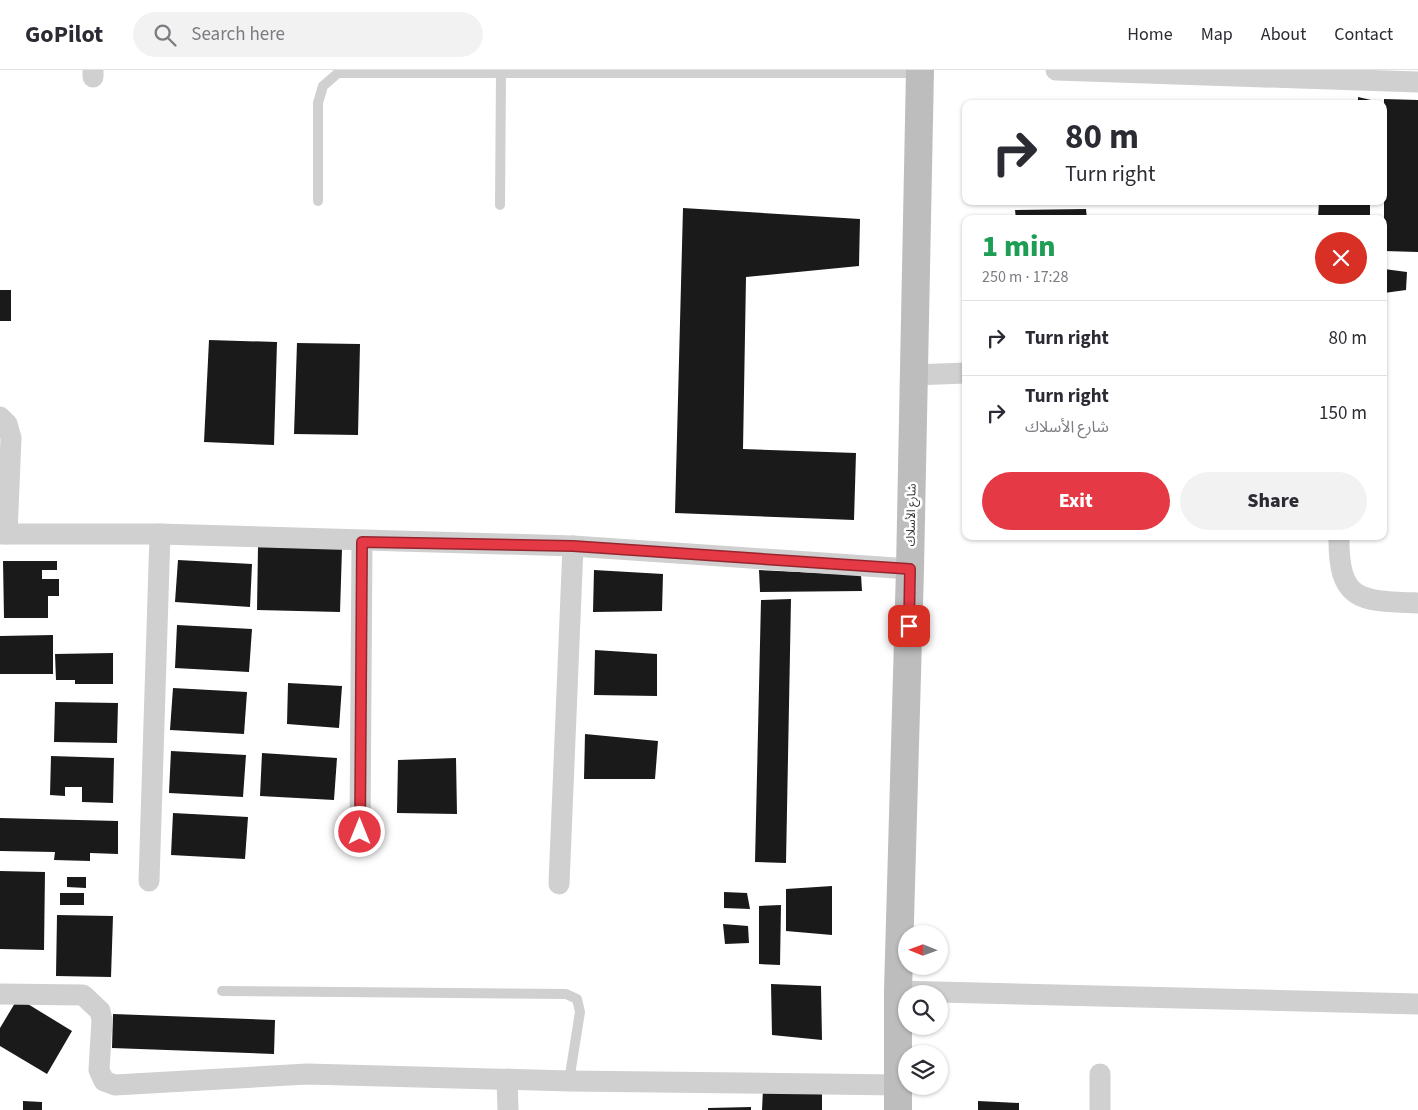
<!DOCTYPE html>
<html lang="en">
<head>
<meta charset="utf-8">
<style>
  body { margin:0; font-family:"Source Sans 3","Noto Sans Arabic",sans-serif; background:#f2f2f3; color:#2b2b33; height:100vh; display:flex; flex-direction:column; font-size:19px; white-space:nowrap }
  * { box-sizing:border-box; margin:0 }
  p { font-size:16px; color:#7c7c81 }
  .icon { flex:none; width:28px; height:28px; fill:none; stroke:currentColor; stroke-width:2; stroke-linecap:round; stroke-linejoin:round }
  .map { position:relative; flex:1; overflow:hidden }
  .panel { position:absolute; left:962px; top:145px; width:425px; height:325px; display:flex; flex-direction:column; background:#fff; border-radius:10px; box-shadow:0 1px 4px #0004 }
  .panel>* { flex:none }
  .guide { position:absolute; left:962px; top:30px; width:425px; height:105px; border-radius:10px; box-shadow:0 1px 4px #0004; background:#fff; color:#2b2b33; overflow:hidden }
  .needle { width:32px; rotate:271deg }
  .tools { position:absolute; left:898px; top:855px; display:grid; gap:10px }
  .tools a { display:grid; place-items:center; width:50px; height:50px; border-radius:50%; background:#fff; box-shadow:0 1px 4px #0004; font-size:25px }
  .pin { position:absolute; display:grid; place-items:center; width:42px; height:42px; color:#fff; margin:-21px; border-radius:10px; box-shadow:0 2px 8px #0006 }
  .me { position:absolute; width:55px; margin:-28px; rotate:0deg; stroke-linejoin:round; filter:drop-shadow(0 0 4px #0008) }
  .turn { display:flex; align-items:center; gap:18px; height:105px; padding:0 20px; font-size:22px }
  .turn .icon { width:65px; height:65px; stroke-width:2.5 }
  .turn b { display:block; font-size:35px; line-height:42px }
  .round { display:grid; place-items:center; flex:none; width:52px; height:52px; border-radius:26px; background:#f2f2f3 }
  .headline { display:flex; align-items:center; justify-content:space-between; height:85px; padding:0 20px }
  h1 { font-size:30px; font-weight:800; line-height:38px; color:#1e9e55 }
  .primary-button { display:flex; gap:10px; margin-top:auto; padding:10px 20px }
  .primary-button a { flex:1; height:58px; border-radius:30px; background:#e63946; color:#fff; font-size:20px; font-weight:800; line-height:58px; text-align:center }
  .primary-button a+a { background:#f2f2f3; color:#2b2b33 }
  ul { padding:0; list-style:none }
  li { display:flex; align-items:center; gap:15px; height:75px; padding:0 20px; border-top:1px solid #e1e1e2 }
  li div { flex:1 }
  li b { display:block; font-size:19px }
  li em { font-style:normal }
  header { display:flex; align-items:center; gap:30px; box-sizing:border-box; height:70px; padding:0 25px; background:#fff; border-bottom:1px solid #e1e1e2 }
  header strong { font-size:24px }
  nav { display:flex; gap:28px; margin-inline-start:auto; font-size:18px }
  .search { width:350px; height:45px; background:#f2f2f3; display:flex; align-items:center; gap:12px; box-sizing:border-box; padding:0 18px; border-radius:28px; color:#7c7c81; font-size:19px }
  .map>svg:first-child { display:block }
  .building { fill:#1a1a1a }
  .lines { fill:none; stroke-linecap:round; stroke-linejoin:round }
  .lane { stroke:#d0d0d0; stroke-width:10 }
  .street { stroke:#d0d0d0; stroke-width:21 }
  .secondary { stroke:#bdbdbd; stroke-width:28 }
  .route-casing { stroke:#96252e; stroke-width:12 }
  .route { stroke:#e63946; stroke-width:9 }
  .labels { text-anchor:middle; stroke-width:5; stroke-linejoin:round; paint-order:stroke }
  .street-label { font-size:12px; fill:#333; stroke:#fff }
</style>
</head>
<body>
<header>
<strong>GoPilot</strong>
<div class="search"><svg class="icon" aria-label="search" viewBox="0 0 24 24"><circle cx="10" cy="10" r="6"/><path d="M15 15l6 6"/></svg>Search here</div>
<nav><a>Home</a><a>Map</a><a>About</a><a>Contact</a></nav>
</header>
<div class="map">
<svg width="1418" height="1040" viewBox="0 0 1418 1040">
  <rect width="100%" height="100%" fill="#fff"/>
  <g class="building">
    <polygon points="1358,27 1371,30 1371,34 1358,34"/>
    <polygon points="1384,29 1418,30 1418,182 1384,181"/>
    <polygon points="1319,131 1370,131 1370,149 1318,149"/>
    <polygon points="683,138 860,149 859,196 746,207 743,379 856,383 854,450 675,443"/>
    <polygon points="1086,139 1087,149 1016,149 1015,140"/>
    <polygon points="1384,199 1407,202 1406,220 1384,223"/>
    <rect x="0" y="220" width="11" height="31"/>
    <polygon points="209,270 277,272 274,375 204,372"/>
    <polygon points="297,273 360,274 358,365 294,364"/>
    <polygon points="258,476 342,479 340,542 257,540"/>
    <polygon points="178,490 252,494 250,537 175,532"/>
    <polygon points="3,491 57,491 57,500 42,500 42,509 59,509 59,526 48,526 48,548 4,548"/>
    <polygon points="594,500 663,504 662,541 593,542"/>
    <polygon points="759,500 861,505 862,521 760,522"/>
    <polygon points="791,529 786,793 755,792 761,530"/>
    <polygon points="177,555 252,559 249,602 175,598"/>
    <polygon points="53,565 53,604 0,604 0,566"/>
    <polygon points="595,580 657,584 657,626 594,625"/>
    <polygon points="113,583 113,614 75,614 75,610 56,610 55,584"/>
    <polygon points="288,613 342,616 339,658 287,654"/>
    <polygon points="173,618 247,622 244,664 170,660"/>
    <polygon points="55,632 118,633 117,673 54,672"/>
    <polygon points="585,664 658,671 655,709 584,709"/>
    <polygon points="171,681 246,685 243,727 169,723"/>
    <polygon points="262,683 337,688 334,730 260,726"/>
    <polygon points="51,686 114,688 113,733 82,732 82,717 65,717 65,726 50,725"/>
    <polygon points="456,688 457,744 397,743 398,690"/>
    <polygon points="173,743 248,747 245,789 171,785"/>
    <polygon points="0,748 118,751 118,784 90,783 90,791 54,790 55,782 0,781"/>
    <polygon points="0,801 45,802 44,880 0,879"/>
    <polygon points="67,807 86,807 86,818 67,817"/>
    <polygon points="832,816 832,865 786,861 786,819"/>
    <polygon points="724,822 747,823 750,839 724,838"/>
    <rect x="60" y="823" width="24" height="12"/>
    <polygon points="781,835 780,895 759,894 759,836"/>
    <polygon points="57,845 113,846 111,907 56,906"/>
    <polygon points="723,854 748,856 749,873 725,874"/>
    <polygon points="771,914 821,916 822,970 772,965"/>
    <polygon points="18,928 72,961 47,1004 0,976 0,958"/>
    <polygon points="113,944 275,950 274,984 112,978"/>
    <polygon points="763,1019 822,1021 822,1040 762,1040"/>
    <polygon points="23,1031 42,1032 42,1040 23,1040"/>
    <polygon points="978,1031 1019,1033 1019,1040 978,1040"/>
    <polygon points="751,1037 751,1040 708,1040 708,1038"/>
  </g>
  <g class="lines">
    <g class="lane">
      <polyline points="318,131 318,33 323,16 338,3 919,3"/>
      <polyline points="500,135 501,3"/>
      <polyline points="222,921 566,924 577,929 580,942 569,1011"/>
    </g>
    <g class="street">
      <polyline points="1056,0 1418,12"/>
      <polyline points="93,7 93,0"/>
      <polyline points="913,305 966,303"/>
      <polyline points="0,347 7,354 11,368 7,464"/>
      <polyline points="0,464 160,464 573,476 910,499"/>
      <path d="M1339,466C1338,532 1360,531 1418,533"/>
      <polyline points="360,762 362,472"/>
      <polyline points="149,811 160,464"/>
      <polyline points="559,814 573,476"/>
      <polyline points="898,921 1418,934"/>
      <polyline points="0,924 83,925 100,941 102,950 99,1000 104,1011 115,1015 307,1004 569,1011 898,1015"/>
      <polyline points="507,1009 508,1040"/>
      <polyline points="1100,1040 1100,1004"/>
    </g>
    <polyline class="secondary" points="898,1040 898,921 910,499 920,0"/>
  </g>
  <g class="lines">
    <defs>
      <polyline id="route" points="360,762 362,472 573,476 910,499 909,556"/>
    </defs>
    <use href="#route" class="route-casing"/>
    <use href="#route" class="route"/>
  </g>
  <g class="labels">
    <g class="street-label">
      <text transform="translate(911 445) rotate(-89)" y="4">شارع الأسلاك</text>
    </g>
  </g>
</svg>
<div class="tools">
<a><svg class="needle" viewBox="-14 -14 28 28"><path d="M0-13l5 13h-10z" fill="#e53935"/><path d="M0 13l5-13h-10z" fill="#7c7c81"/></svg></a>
<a><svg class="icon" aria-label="search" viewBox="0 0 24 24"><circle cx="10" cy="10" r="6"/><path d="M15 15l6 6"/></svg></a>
<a><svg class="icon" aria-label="layers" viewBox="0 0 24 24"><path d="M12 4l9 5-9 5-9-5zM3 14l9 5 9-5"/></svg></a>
</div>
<div class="pin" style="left:909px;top:556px;background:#d93025"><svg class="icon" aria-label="arrive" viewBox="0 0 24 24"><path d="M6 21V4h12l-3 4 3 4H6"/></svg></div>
<svg class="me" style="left:360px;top:762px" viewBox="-20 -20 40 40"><circle r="17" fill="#e63946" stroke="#fff" stroke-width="3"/><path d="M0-11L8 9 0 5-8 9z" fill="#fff"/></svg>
<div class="guide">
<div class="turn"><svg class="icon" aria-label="right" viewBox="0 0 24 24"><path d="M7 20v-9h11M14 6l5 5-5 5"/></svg><div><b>80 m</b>Turn right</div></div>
</div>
<section class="panel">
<div class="headline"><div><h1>1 min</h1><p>250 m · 17:28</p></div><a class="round" style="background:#d93025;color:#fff"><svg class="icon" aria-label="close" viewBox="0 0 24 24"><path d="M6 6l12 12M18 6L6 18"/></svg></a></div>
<ul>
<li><svg class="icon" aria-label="right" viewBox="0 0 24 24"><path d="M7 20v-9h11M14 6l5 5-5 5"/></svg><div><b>Turn right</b></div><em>80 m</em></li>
<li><svg class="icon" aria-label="right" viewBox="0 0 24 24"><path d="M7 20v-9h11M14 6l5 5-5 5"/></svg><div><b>Turn right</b><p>شارع الأسلاك</p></div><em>150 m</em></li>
</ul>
<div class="primary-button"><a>Exit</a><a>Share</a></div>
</section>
</div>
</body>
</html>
